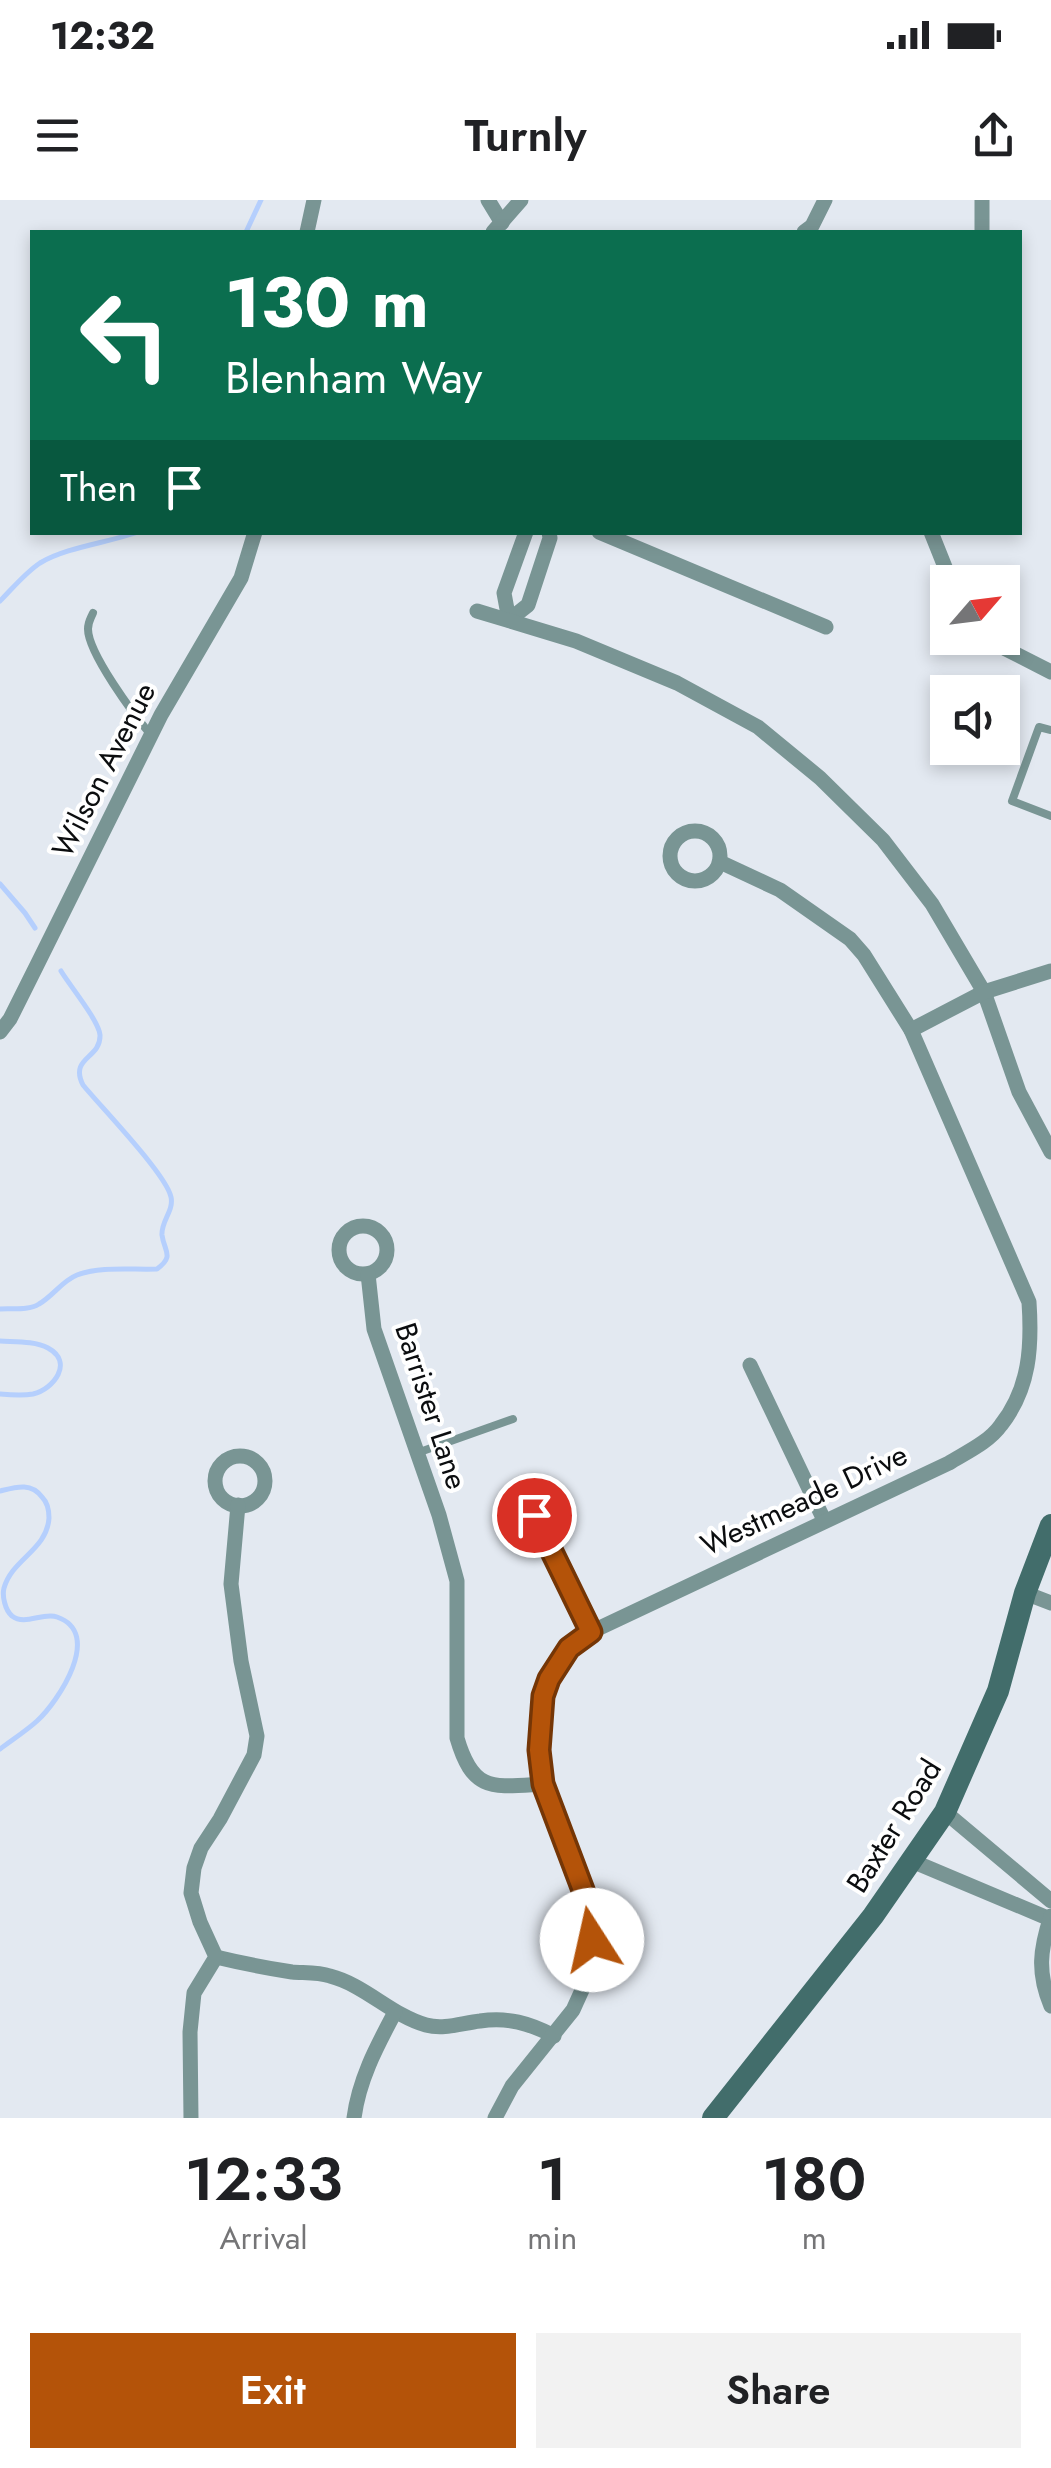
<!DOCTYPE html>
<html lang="en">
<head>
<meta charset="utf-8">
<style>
  body { margin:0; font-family:Jost,sans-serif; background:#f2f2f2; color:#202124; height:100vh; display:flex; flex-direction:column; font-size:38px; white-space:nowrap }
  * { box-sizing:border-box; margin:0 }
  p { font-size:32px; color:#757577 }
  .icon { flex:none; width:55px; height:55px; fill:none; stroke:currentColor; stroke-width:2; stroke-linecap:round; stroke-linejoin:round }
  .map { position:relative; height:1918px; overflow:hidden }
  .panel { display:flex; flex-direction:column; background:#fff; flex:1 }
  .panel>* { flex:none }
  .banner { position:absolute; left:30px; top:30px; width:992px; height:305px; border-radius:0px; box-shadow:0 5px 15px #0003; background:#0b6e4f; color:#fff; overflow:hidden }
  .needle { width:65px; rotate:62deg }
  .buttons { position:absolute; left:930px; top:365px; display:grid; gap:20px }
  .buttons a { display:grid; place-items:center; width:90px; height:90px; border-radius:0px; background:#fff; box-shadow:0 5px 15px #0003; font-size:50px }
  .pin { position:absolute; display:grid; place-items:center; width:85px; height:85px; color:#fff; margin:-42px; border:5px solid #fff; border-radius:50%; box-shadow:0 2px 10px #0007 }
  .me { position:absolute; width:110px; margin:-55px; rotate:350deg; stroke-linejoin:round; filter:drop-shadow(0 0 8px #0008) }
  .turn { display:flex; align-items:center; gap:35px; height:210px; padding:0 30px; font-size:45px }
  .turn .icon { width:130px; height:130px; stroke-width:2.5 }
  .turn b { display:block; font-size:70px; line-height:85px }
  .then { display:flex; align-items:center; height:95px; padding:0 30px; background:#0003; gap:20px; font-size:38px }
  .eta { display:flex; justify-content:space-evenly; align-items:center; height:170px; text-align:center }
  .eta b { font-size:60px; font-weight:600; line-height:70px }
  .button { display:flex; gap:20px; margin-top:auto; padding:20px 30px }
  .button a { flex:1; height:115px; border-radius:0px; background:#b45309; color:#fff; font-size:40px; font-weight:600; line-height:115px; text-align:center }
  .button a+a { background:#f2f2f2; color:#202124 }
  .status { display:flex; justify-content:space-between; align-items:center; height:70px; padding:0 50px; background:#fff; direction:ltr }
  .status svg { height:28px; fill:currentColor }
  header { display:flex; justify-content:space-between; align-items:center; height:130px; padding:0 30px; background:#fff; font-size:45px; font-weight:600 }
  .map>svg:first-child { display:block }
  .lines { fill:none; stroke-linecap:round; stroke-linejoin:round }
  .stream { stroke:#b5cffd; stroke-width:5 }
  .service { stroke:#799594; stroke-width:8 }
  .minor { stroke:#799594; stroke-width:15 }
  .secondary { stroke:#426d6b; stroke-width:22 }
  .route-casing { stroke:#753606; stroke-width:25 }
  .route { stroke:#b45309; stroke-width:18 }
  .labels { text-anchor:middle; stroke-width:8; stroke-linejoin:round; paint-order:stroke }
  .street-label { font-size:30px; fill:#0b0d0f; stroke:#fff }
</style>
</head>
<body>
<div class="status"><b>12:32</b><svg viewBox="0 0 49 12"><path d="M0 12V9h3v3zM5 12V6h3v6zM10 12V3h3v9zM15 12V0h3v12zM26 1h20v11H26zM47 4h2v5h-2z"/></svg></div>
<header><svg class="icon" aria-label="menu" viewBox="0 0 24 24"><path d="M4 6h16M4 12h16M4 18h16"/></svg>Turnly<svg class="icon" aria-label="share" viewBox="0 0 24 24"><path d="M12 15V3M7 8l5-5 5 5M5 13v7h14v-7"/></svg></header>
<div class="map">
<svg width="1051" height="1918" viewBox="0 0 1051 1918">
  <rect width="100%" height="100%" fill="#e3e9f1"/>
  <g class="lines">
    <g class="stream">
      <polyline points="246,32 261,0"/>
      <path d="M0,401C13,388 25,373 40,363C67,347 107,343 138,332"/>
      <polyline points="0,684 25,713 35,728"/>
      <path d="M0,1109C12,1108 28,1111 39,1104C53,1096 62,1081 77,1075C100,1066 132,1070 157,1069C175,1056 164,1051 162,1035C161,1021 174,1011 171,997C166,974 101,907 83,885C69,857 101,859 100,835C99,821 70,786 61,771"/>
      <path d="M0,1141C15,1142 35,1141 48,1148C74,1162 54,1189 33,1194C23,1196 10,1195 0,1194"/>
      <path d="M0,1291C16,1287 31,1282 42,1297C48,1303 49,1310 49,1318C47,1350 12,1359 4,1388C2,1396 5,1410 12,1416C25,1426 43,1412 57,1417C104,1433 58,1502 37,1521C26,1531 12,1540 0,1549"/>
    </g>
    <g class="service">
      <path d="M93,413C90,420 88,422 88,429C88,453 134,515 151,535"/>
      <polyline points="1051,530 1039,527 1012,601 1051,616"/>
      <polyline points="417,1253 513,1219"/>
    </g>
    <g class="minor">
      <polyline points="488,0 502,23"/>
      <polyline points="982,0 982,32"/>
      <polyline points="307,32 314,0"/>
      <polyline points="493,32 521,0"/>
      <polyline points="804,32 812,26 825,0"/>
      <polyline points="526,332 504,393 509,420 528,405 550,338 549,332"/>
      <polyline points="599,332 826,427"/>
      <polyline points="931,332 951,382"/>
      <polyline points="477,411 576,441 677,483 758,527 820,578 883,640 932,704 984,792 1019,892 1051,952"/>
      <polyline points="988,438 1006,449 1051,472"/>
      <circle cx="695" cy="656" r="25"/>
      <polyline points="720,662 780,690 850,739 864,755 911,830"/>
      <polyline points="0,832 10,819 37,765 161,515 241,378 255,332"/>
      <circle cx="363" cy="1050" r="24"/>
      <path d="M368,1074L374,1129L439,1315L457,1381V1538C473,1593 493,1587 543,1584"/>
      <polyline points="750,1165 824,1320"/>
      <circle cx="240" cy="1281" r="25"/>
      <polyline points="520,1285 591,1432"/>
      <polyline points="1025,1393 1051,1403"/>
      <polyline points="945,1612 1051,1701"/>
      <polyline points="912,1661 1050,1719"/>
      <path d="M1051,1716C1040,1749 1037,1773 1051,1806"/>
      <path d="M216,1757C241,1763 266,1768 292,1772C304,1773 318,1772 330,1776C365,1785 391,1815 426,1825C444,1830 462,1823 480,1821C508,1817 529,1823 554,1836"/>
      <polyline points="191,1918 190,1832 194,1793 216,1757 200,1722 191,1693 194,1668 201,1648 220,1619 254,1555 257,1536 241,1461 231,1384 238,1305"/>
      <path d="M354,1918C359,1879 377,1846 395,1812"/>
      <path d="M495,1918L512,1886L573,1810L587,1779L592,1740L586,1699L543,1584L539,1550L543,1496L549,1479L569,1448L591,1432L949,1263C967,1252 989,1242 1001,1225C1030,1188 1032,1146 1029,1102L911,830L984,792L1051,771"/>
    </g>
    <polyline class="secondary" points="713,1918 873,1716 945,1612 998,1491 1025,1393 1051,1325"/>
  </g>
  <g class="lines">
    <defs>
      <polyline id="route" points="534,1315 591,1432 569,1448 549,1479 543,1496 539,1550 543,1584 586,1698 592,1740"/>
    </defs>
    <use href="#route" class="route-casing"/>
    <use href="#route" class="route"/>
  </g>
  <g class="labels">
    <g class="street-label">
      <text transform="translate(104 570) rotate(-63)" y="10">Wilson Avenue</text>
      <text transform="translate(431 1206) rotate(72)" y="10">Barrister Lane</text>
      <text transform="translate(804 1300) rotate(-25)" y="10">Westmeade Drive</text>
      <text transform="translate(894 1626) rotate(-58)" y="10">Baxter Road</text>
    </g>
  </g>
</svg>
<div class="buttons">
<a><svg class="needle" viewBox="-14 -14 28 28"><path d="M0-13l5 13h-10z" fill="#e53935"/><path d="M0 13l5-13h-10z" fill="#757577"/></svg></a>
<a><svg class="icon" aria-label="sound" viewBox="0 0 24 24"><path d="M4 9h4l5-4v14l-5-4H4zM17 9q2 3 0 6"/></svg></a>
</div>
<div class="pin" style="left:534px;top:1315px;background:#d93025"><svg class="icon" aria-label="arrive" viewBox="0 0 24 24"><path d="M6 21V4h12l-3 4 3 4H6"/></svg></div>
<svg class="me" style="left:592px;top:1740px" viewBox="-20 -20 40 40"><circle r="19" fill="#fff"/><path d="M0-13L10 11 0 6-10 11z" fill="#b45309"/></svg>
<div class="banner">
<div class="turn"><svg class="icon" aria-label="left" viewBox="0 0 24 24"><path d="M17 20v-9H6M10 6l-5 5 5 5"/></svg><div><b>130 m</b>Blenham Way</div></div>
<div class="then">Then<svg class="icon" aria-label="arrive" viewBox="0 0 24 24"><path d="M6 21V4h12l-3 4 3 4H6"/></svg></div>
</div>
</div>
<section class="panel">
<div class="eta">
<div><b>12:33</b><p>Arrival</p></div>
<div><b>1</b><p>min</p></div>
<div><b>180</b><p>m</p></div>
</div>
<div class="button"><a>Exit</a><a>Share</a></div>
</section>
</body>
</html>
